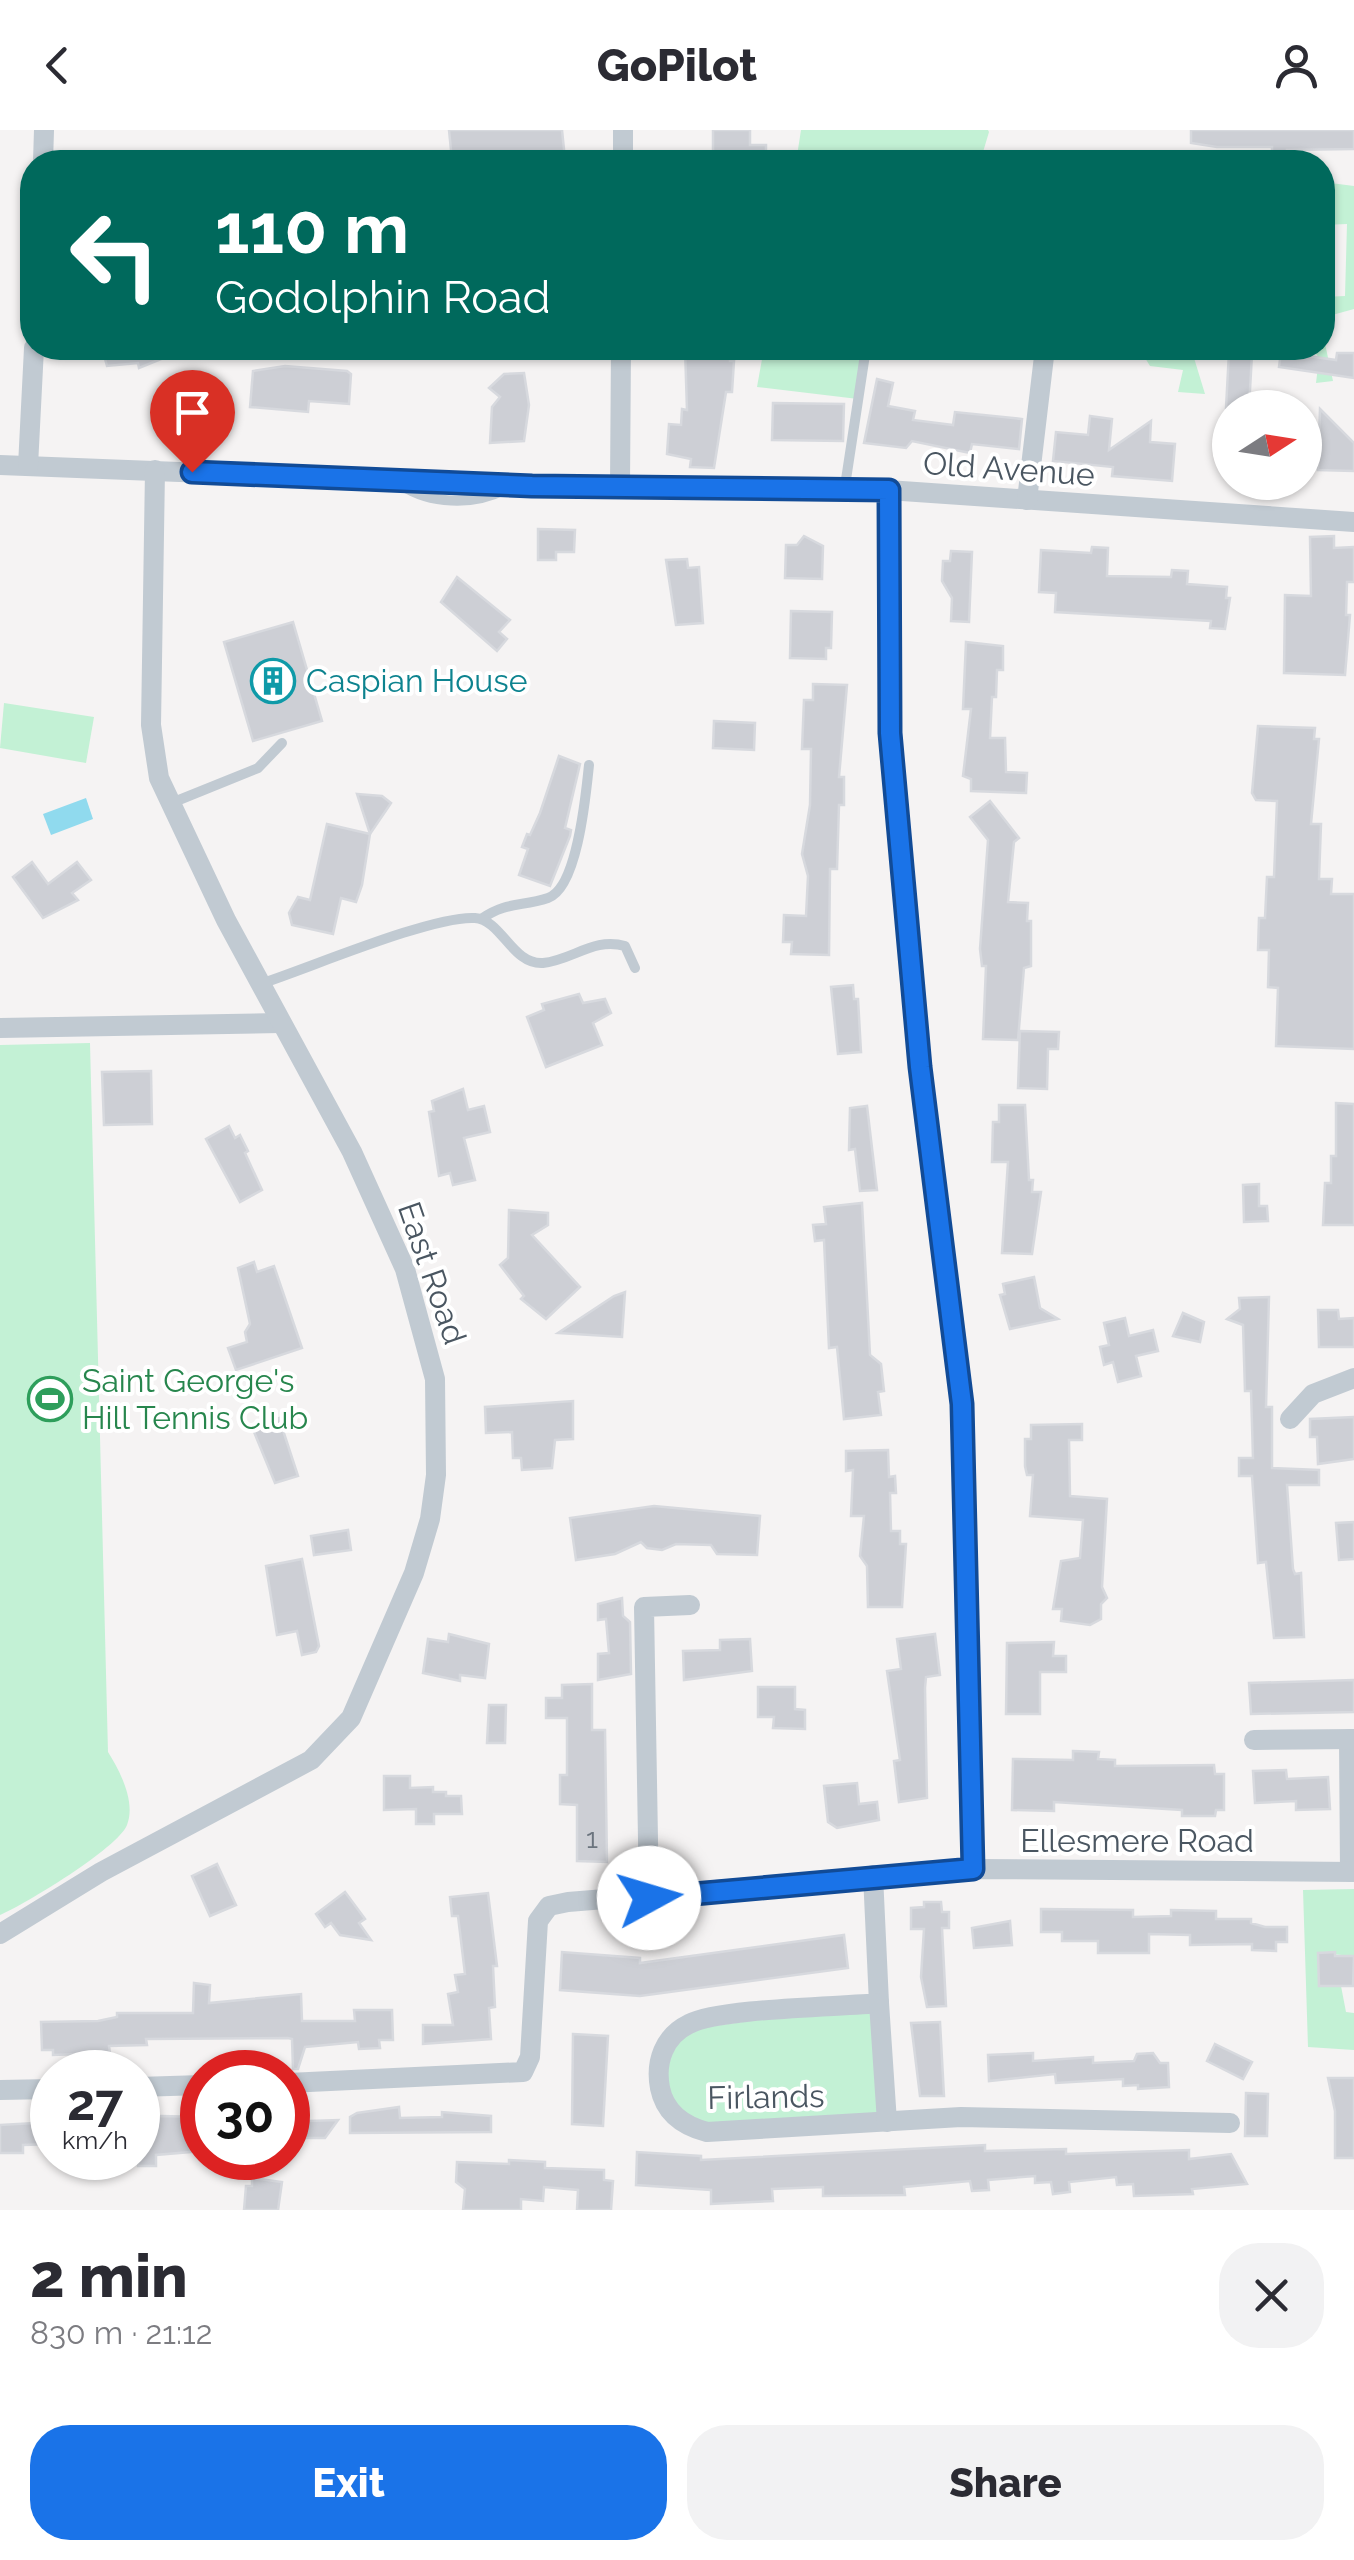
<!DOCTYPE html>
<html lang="en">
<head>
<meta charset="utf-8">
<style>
  body { margin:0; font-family:Raleway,sans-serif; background:#f2f2f3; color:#2b2b33; height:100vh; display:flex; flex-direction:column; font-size:38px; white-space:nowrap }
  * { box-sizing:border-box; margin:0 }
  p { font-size:32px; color:#7c7c81 }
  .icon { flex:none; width:55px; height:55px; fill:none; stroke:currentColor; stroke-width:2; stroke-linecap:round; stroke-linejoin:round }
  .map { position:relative; height:2080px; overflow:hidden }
  .sheet { display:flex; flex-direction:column; background:#fff; flex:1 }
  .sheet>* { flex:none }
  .banner { position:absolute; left:20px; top:20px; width:1315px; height:210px; border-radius:40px; box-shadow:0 2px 8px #0004; background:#00695c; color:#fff; overflow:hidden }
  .needle { width:65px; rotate:78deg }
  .tools { position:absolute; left:1212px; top:260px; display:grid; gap:20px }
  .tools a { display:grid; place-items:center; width:110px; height:110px; border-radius:50%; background:#fff; box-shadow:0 2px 8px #0004; font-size:50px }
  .speed { position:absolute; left:30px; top:1920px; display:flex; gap:20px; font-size:50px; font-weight:700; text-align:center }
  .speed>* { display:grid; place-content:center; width:130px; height:130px; border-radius:50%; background:#fff; box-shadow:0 2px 8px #0004; line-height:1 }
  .speed small { font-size:25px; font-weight:400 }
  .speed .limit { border:15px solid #d22; background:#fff; color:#111 }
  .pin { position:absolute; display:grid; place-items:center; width:85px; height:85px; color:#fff; margin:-102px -42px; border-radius:50% 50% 50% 0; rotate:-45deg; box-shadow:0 0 10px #0007 }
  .pin .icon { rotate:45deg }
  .me { position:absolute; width:110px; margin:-55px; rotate:84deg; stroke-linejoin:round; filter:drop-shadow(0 0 8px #0008) }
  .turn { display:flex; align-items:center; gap:35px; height:210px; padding:0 30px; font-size:45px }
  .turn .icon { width:130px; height:130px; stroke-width:2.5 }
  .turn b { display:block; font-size:70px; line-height:85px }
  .round { display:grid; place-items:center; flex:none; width:105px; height:105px; border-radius:40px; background:#f2f2f3 }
  .overview { display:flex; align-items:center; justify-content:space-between; height:170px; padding:0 30px }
  h1 { font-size:60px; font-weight:800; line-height:75px }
  .primary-button { display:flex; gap:20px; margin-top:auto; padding:20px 30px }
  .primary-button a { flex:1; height:115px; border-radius:40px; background:#1a73e8; color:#fff; font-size:40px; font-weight:800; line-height:115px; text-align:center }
  .primary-button a+a { background:#f2f2f3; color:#2b2b33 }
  header { display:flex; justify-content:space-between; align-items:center; height:130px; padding:0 30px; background:#fff; font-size:45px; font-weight:800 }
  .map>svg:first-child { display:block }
  .green { fill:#c3f1d5 }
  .water { fill:#90daee }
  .building { fill:#cdcfd5; stroke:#d7d9de; stroke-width:2.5 }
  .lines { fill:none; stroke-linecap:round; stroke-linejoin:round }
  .service { stroke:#c1cad2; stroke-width:10 }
  .minor { stroke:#c1cad2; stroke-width:20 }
  .route-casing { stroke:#114b97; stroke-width:25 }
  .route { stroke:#1a73e8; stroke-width:18 }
  .labels { text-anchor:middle; stroke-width:8; stroke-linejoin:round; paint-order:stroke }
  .number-label { font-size:28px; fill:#6b747e }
  .street-label { font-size:32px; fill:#4a5661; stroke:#fff }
  .culture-label { font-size:32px; fill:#0d838f; stroke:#fff; text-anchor:start }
  .leisure-label { font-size:32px; fill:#27864d; stroke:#fff; text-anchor:start }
</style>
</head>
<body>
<header><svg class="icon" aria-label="back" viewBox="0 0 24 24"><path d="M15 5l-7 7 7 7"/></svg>GoPilot<svg class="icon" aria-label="person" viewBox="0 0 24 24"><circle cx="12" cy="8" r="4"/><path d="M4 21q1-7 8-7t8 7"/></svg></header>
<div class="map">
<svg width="1354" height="2080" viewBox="0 0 1354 2080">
  <rect width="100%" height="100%" fill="#f5f3f3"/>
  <g class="green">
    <polygon points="801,0 988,0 989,2 980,32 796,32"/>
    <polygon points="1323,52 1354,56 1354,179 1325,187 1324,209 1333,251 1316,253 1319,228 1312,218 1322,218 1323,167 1345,166 1347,94 1323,95"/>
    <polygon points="764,218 866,218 858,269 757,257"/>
    <polygon points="1139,218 1191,218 1205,264 1178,262 1183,240 1150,236"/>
    <polygon points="4,573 94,587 86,633 0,618"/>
    <path d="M90,913L108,1622C120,1641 136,1672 127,1695C118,1718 24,1775 0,1785V915Z"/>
    <polygon points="1354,1759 1354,1826 1318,1823 1319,1856 1341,1856 1346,1882 1354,1883 1354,1920 1308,1917 1303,1760"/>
    <polygon points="879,1873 887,1992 707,2002 664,1972 666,1914 678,1901"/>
  </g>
  <polygon class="water" points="86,668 93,689 51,705 43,684"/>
  <g class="building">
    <polygon points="449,0 562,0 565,29 520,32 520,22 452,30"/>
    <polygon points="713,0 750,0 750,15 766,15 766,32 713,32"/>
    <polygon points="1191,0 1354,0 1354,19 1287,20 1287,23 1272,23 1272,17 1217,17 1191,13"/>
    <polygon points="102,218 175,218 176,223 139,238 138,233 107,236"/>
    <polygon points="685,218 724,218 730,220 730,231 734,231 732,262 726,262 714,338 690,337 691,329 667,324 669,294 681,295 682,279 687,280"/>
    <polygon points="1229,222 1252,224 1249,278 1226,278"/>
    <polygon points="1281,222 1336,230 1337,223 1354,223 1354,248 1279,237"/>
    <polygon points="285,236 347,241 351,244 349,274 309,271 308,282 250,277 253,241"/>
    <polygon points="524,243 529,275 524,311 490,313 492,277 500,267 489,258 504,244"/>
    <polygon points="877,249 893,253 888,276 915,281 913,290 953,295 955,282 1022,289 1019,319 972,314 970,323 912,311 906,318 864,313"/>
    <polygon points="773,273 844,274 843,311 772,310"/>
    <polygon points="1320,279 1354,313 1354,341 1318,340"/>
    <polygon points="1090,286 1112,289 1109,320 1151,291 1150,312 1175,314 1172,351 1112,346 1113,337 1053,331 1056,302 1088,305"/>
    <polygon points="538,399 575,400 574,422 556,422 556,430 538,430"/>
    <polygon points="804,406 823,416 822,449 785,448 786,415 797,415"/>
    <polygon points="1334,406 1334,418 1354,417 1354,452 1347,452 1346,485 1350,485 1345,545 1284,543 1285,465 1311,466 1310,407"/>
    <polygon points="1092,417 1108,418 1107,446 1171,447 1172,440 1188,441 1187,454 1227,457 1226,468 1230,468 1225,499 1210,498 1211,491 1055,482 1056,463 1039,462 1041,420 1091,423"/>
    <polygon points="951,421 972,422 969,492 951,491 952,468 942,451 943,431 950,431"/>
    <polygon points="687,429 688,438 699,437 703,493 676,495 666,430"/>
    <polygon points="457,447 510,490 499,502 507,509 497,521 441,472"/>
    <polygon points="791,481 832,482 831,518 826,518 826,529 790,528"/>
    <polygon points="293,492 322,591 253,611 224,512"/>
    <polygon points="966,512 1003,516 1003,540 997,540 996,567 992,567 990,608 1005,608 1006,642 1027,643 1026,663 971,661 971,649 963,646 971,579 963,579"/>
    <polygon points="813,554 847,555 839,647 844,647 844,675 839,675 837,739 830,739 829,825 791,824 792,812 783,812 784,785 806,786 808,746 802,724 810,675 811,619 802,619 804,570 813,570"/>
    <polygon points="714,591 755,593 754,620 713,618"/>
    <polygon points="1258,596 1315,598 1314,609 1319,609 1311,694 1321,694 1319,749 1332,749 1331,764 1354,764 1354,919 1276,916 1278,858 1268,857 1269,820 1258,820 1259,788 1265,788 1267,747 1274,747 1277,671 1256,670 1252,663"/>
    <polygon points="559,626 580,634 565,698 571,700 570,706 550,756 519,745 528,719 522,717 527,704 530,705 540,683"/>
    <polygon points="357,664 382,666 391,673 370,704"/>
    <polygon points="990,671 1019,708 1014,712 1008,772 1028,773 1027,791 1031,791 1031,836 1024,838 1018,910 983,909 986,836 982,836 980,819 988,710 970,687"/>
    <polygon points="327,694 370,704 362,755 356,772 341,768 333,804 292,795 289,783 298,767 310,770"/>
    <polygon points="32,732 48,754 77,732 91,750 72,763 78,770 43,788 13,747"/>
    <polygon points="853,855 854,869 858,869 861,922 838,924 831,857"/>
    <polygon points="579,864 583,873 605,869 611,883 593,893 602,915 546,937 527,887 544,880 542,874"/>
    <polygon points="1020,901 1059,902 1058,919 1048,919 1047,959 1018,958"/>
    <polygon points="151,941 152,994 104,995 102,942"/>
    <polygon points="463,959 468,980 484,976 490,1002 464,1008 475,1050 453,1055 450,1043 439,1046 429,982 434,981 432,971"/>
    <polygon points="1336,973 1354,974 1354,1095 1323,1095 1325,1053 1331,1053 1331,1026 1336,1026"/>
    <polygon points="999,975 1025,975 1029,1050 1033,1050 1032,1062 1041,1062 1032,1124 1002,1123 1008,1032 992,1032 993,992 999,992"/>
    <polygon points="867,976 877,1060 860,1061 855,1019 849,1020 850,978"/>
    <polygon points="229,996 235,1008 240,1005 248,1021 245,1023 262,1060 240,1072 206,1009"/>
    <polygon points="1259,1054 1259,1076 1267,1076 1268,1091 1244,1092 1243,1055"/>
    <polygon points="862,1073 870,1225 881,1234 884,1261 878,1262 881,1285 844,1289 837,1217 829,1218 824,1110 815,1111 813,1095 826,1094 824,1077"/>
    <polygon points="509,1080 548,1083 548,1095 532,1105 580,1157 546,1189 521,1169 524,1166 500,1135 508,1128"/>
    <polygon points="254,1132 257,1142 274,1136 302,1218 236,1240 228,1218 247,1212 245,1202 250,1194 238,1138"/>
    <polygon points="1034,1147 1040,1178 1058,1189 1010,1199 1000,1165 1005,1164 1003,1154"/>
    <polygon points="625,1162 622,1207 558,1203 614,1166"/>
    <polygon points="1269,1167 1266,1277 1272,1277 1272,1338 1319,1340 1319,1355 1287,1355 1293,1439 1295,1444 1301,1443 1304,1507 1274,1508 1266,1432 1258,1433 1252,1346 1239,1346 1239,1328 1253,1328 1251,1261 1245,1261 1243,1195 1227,1189 1240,1179 1239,1168"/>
    <polygon points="1318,1180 1338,1180 1339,1189 1354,1188 1354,1217 1319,1217"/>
    <polygon points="1183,1183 1204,1192 1200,1212 1173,1206"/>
    <polygon points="1125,1188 1129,1206 1153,1200 1158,1221 1136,1226 1141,1246 1118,1252 1113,1232 1104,1235 1100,1217 1109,1215 1104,1193"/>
    <polygon points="573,1271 573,1309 555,1310 552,1338 522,1340 521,1328 513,1328 512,1302 486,1303 485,1277"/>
    <polygon points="1354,1287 1354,1329 1318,1334 1317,1307 1310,1307 1310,1289"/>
    <polygon points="279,1288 298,1346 275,1353 252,1297"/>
    <polygon points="1082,1294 1082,1310 1069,1310 1070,1366 1107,1369 1102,1457 1107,1468 1101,1474 1101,1489 1090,1495 1061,1491 1062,1479 1053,1479 1061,1431 1080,1428 1083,1390 1030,1386 1033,1345 1027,1345 1025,1336 1025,1309 1031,1309 1031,1295"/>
    <polygon points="888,1320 889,1347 895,1346 896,1363 890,1363 891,1401 900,1401 900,1414 906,1414 902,1477 868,1477 867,1436 860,1426 864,1386 851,1386 853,1340 846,1341 846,1321"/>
    <polygon points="654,1376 760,1386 757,1425 717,1424 711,1415 676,1414 662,1420 647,1418 641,1412 615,1424 576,1430 570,1388"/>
    <polygon points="1354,1392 1354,1429 1339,1430 1336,1393"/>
    <polygon points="348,1400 351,1420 314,1425 311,1406"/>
    <polygon points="302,1429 319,1516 316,1522 302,1525 297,1501 277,1505 266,1436"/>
    <polygon points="622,1468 623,1486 630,1492 631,1544 598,1550 598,1524 609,1523 606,1489 598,1490 598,1474"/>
    <polygon points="449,1504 489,1514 485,1548 460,1545 460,1551 423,1543 428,1509 448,1512"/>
    <polygon points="935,1504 940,1545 926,1547 925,1558 927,1668 899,1672 894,1631 900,1630 887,1541 901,1539 897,1509"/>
    <polygon points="750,1509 752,1541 684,1550 683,1521 720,1520 720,1510"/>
    <polygon points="1054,1512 1053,1526 1066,1526 1066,1542 1040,1542 1040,1584 1006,1584 1007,1513"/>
    <polygon points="1354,1550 1354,1582 1251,1584 1249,1553"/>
    <polygon points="592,1554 592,1600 605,1600 607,1732 577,1731 577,1675 560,1674 560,1645 567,1645 567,1588 546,1588 546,1568 562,1568 562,1555"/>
    <polygon points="758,1557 795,1557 795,1579 805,1580 805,1599 773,1598 774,1587 758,1587"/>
    <polygon points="489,1575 506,1575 505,1613 487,1613"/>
    <polygon points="1073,1621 1099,1622 1098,1629 1115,1630 1115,1636 1214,1635 1215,1644 1224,1644 1224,1680 1216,1680 1215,1686 1182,1686 1182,1680 1054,1672 1054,1681 1012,1680 1013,1629 1073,1630"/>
    <polygon points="1286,1640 1287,1649 1328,1647 1330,1679 1296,1680 1296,1671 1255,1673 1253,1641"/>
    <polygon points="384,1646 410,1646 410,1658 433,1657 433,1662 446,1662 446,1666 461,1666 462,1684 434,1684 434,1694 416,1694 416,1679 384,1680"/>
    <polygon points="857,1653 859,1674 877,1672 879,1690 837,1698 828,1692 824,1656"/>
    <polygon points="217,1734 236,1775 210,1786 192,1746"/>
    <polygon points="345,1762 365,1789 359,1793 371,1810 340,1805 331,1793 325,1797 316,1784"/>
    <polygon points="488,1763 497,1836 493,1836 495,1877 489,1878 491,1909 423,1914 423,1895 453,1895 448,1864 458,1862 455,1845 465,1844 458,1786 452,1786 450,1767"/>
    <polygon points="924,1772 941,1772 942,1782 949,1782 949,1798 942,1798 946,1876 927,1877 921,1847 924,1799 911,1799 911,1778 924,1777"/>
    <polygon points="1041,1779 1133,1780 1133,1787 1171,1786 1171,1780 1216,1781 1216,1789 1251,1789 1251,1793 1265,1797 1287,1797 1287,1812 1276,1812 1276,1821 1252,1820 1252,1814 1190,1815 1190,1805 1149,1804 1149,1823 1098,1823 1098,1811 1062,1811 1062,1802 1041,1802"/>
    <polygon points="1010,1791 1012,1815 974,1818 972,1798"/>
    <polygon points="844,1805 848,1838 640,1866 560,1860 562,1822 640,1828 640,1833"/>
    <polygon points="1335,1822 1335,1826 1354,1826 1353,1856 1319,1856 1318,1823"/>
    <polygon points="194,1853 210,1855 209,1873 301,1864 302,1891 355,1891 354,1880 392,1880 393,1910 379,1910 380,1918 359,1919 358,1912 305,1917 298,1939 293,1939 292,1909 288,1908 146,1909 147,1915 109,1916 110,1923 53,1925 53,1920 42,1920 41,1892 98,1891 117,1887 117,1883 193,1883"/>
    <polygon points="940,1892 944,1966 920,1966 911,1893"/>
    <polygon points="573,1904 608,1906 603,1996 572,1994"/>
    <polygon points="1215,1914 1252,1932 1243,1949 1207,1931"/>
    <polygon points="1033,1923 1033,1931 1093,1927 1093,1933 1134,1931 1137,1924 1153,1923 1160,1933 1168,1933 1169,1957 1138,1959 1138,1955 1123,1956 1123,1949 1056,1953 1055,1944 989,1951 988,1925"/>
    <polygon points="1328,1948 1354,1948 1354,2028 1335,2028 1335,1981"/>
    <polygon points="1246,1963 1268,1964 1267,2006 1245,2006"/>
    <polygon points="399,1977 400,1988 442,1987 442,1982 491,1986 491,2002 350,2003 350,1987 357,1983"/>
    <polygon points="161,1986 202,1987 202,2021 156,2025 156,2036 138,2036 138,1987"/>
    <polygon points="288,1986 308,1987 308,1991 338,1990 325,2008 288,2008"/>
    <polygon points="52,1992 52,2014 23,2015 23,2023 0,2023 0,1995"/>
    <polygon points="985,2015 985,2021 1066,2019 1066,2024 1189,2020 1189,2029 1231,2024 1247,2054 1192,2059 1193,2064 1134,2066 1133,2054 1117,2055 1116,2047 1069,2052 1070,2062 1053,2064 1051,2052 1035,2053 1035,2046 988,2050 989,2060 972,2061 970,2051 904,2057 905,2065 823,2066 823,2057 772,2059 773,2071 711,2074 711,2060 636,2055 637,2022 701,2026 701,2030"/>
    <polygon points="509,2030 545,2032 545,2038 604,2040 604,2050 613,2051 611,2080 577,2080 578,2060 544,2057 543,2071 521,2069 521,2080 463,2080 465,2059 456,2052 457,2032 509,2034"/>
    <polygon points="252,2048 282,2052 278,2080 244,2080 246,2056 252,2056"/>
  </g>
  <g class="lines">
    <g class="service">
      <path d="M401,355C430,374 472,376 504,360"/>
      <polyline points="845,356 866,218"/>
      <polyline points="169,674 258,638 282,613"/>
      <path d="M481,789C507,771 521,777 548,768C578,758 586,663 589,635"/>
      <path d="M260,854C307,839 433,785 475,788C502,790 512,835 543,833C573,830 594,807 625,816L635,838"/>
    </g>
    <g class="minor">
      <polyline points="43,32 44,0"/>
      <polyline points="623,32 623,0"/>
      <polyline points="0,335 532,356 844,357 1354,392"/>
      <polyline points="28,336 34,218"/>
      <polyline points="620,354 621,218"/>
      <polyline points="889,360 890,603 920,937 962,1274 973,1739"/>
      <polyline points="1027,370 1045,218"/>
      <polyline points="0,898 280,893"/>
      <polyline points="1290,1289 1313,1264 1354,1248"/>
      <polyline points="1349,1609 1350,1742"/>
      <polyline points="1254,1610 1354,1609"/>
      <path d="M873,1745L879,1873C839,1877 720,1878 689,1894C664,1906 655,1932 660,1958C665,1983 684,1996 707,2002L961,1987L1230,1993"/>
      <polyline points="649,1768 644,1477 690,1475"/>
      <polyline points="0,1804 101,1742 311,1630 351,1588 414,1443 430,1389 436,1345 435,1249 405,1139 352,1022 226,790 159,648 151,595 155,340"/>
      <polyline points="879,1873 887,1992"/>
      <polyline points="288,1953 523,1942 530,1927 538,1791 549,1776 568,1772 973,1739 1354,1742"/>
      <polyline points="138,1957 202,1955"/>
      <polyline points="0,1960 52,1959"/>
    </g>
  </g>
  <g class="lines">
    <defs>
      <polyline id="route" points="192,342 532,356 889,360 890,603 920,937 962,1274 973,1739 649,1768"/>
    </defs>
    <use href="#route" class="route-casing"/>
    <use href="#route" class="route"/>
  </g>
  <defs>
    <symbol id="building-ring" viewBox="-11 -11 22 22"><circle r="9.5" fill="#fff" stroke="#0f9aa8" stroke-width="1.5"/><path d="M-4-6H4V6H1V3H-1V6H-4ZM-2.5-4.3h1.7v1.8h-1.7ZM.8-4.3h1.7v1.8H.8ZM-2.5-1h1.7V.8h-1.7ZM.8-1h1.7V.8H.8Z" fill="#0f9aa8"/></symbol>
    <symbol id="stadium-ring" viewBox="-11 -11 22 22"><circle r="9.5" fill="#fff" stroke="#2e9e5b" stroke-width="1.5"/><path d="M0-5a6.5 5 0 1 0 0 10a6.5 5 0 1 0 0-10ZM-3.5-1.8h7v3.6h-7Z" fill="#2e9e5b"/></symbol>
  </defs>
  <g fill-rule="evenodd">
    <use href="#building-ring" x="248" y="526" width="50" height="50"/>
    <use href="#stadium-ring" x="25" y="1244" width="50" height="50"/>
  </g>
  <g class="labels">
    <g class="number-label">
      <text x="592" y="1718">1</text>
    </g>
    <g class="street-label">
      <text transform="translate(1009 339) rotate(4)" y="11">Old Avenue</text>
      <text transform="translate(432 1143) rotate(71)" y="11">East Road</text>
      <text x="1137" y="1722">Ellesmere Road</text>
      <text transform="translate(766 1967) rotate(-1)" y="11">Firlands</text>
    </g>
    <g class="culture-label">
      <text x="306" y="562">Caspian House</text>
    </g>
    <g class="leisure-label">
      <text x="82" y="1262">Saint George's<tspan x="82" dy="37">Hill Tennis Club</tspan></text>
    </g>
  </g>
</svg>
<div class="tools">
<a><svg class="needle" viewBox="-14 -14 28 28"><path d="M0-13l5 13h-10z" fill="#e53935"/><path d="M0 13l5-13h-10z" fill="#7c7c81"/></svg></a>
</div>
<div class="speed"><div>27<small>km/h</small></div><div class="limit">30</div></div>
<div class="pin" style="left:192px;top:342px;background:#d93025"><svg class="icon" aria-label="arrive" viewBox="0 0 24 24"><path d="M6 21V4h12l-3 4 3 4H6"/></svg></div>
<svg class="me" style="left:649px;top:1768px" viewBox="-20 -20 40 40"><circle r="19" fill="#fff"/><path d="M0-13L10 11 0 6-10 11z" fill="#1a73e8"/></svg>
<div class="banner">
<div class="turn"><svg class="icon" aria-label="left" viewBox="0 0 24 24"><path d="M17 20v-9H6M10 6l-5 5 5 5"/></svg><div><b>110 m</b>Godolphin Road</div></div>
</div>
</div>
<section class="sheet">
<div class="overview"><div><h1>2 min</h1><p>830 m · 21:12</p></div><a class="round"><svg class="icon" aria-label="close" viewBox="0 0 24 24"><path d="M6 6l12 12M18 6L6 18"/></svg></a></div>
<div class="primary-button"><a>Exit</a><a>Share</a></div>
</section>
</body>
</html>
